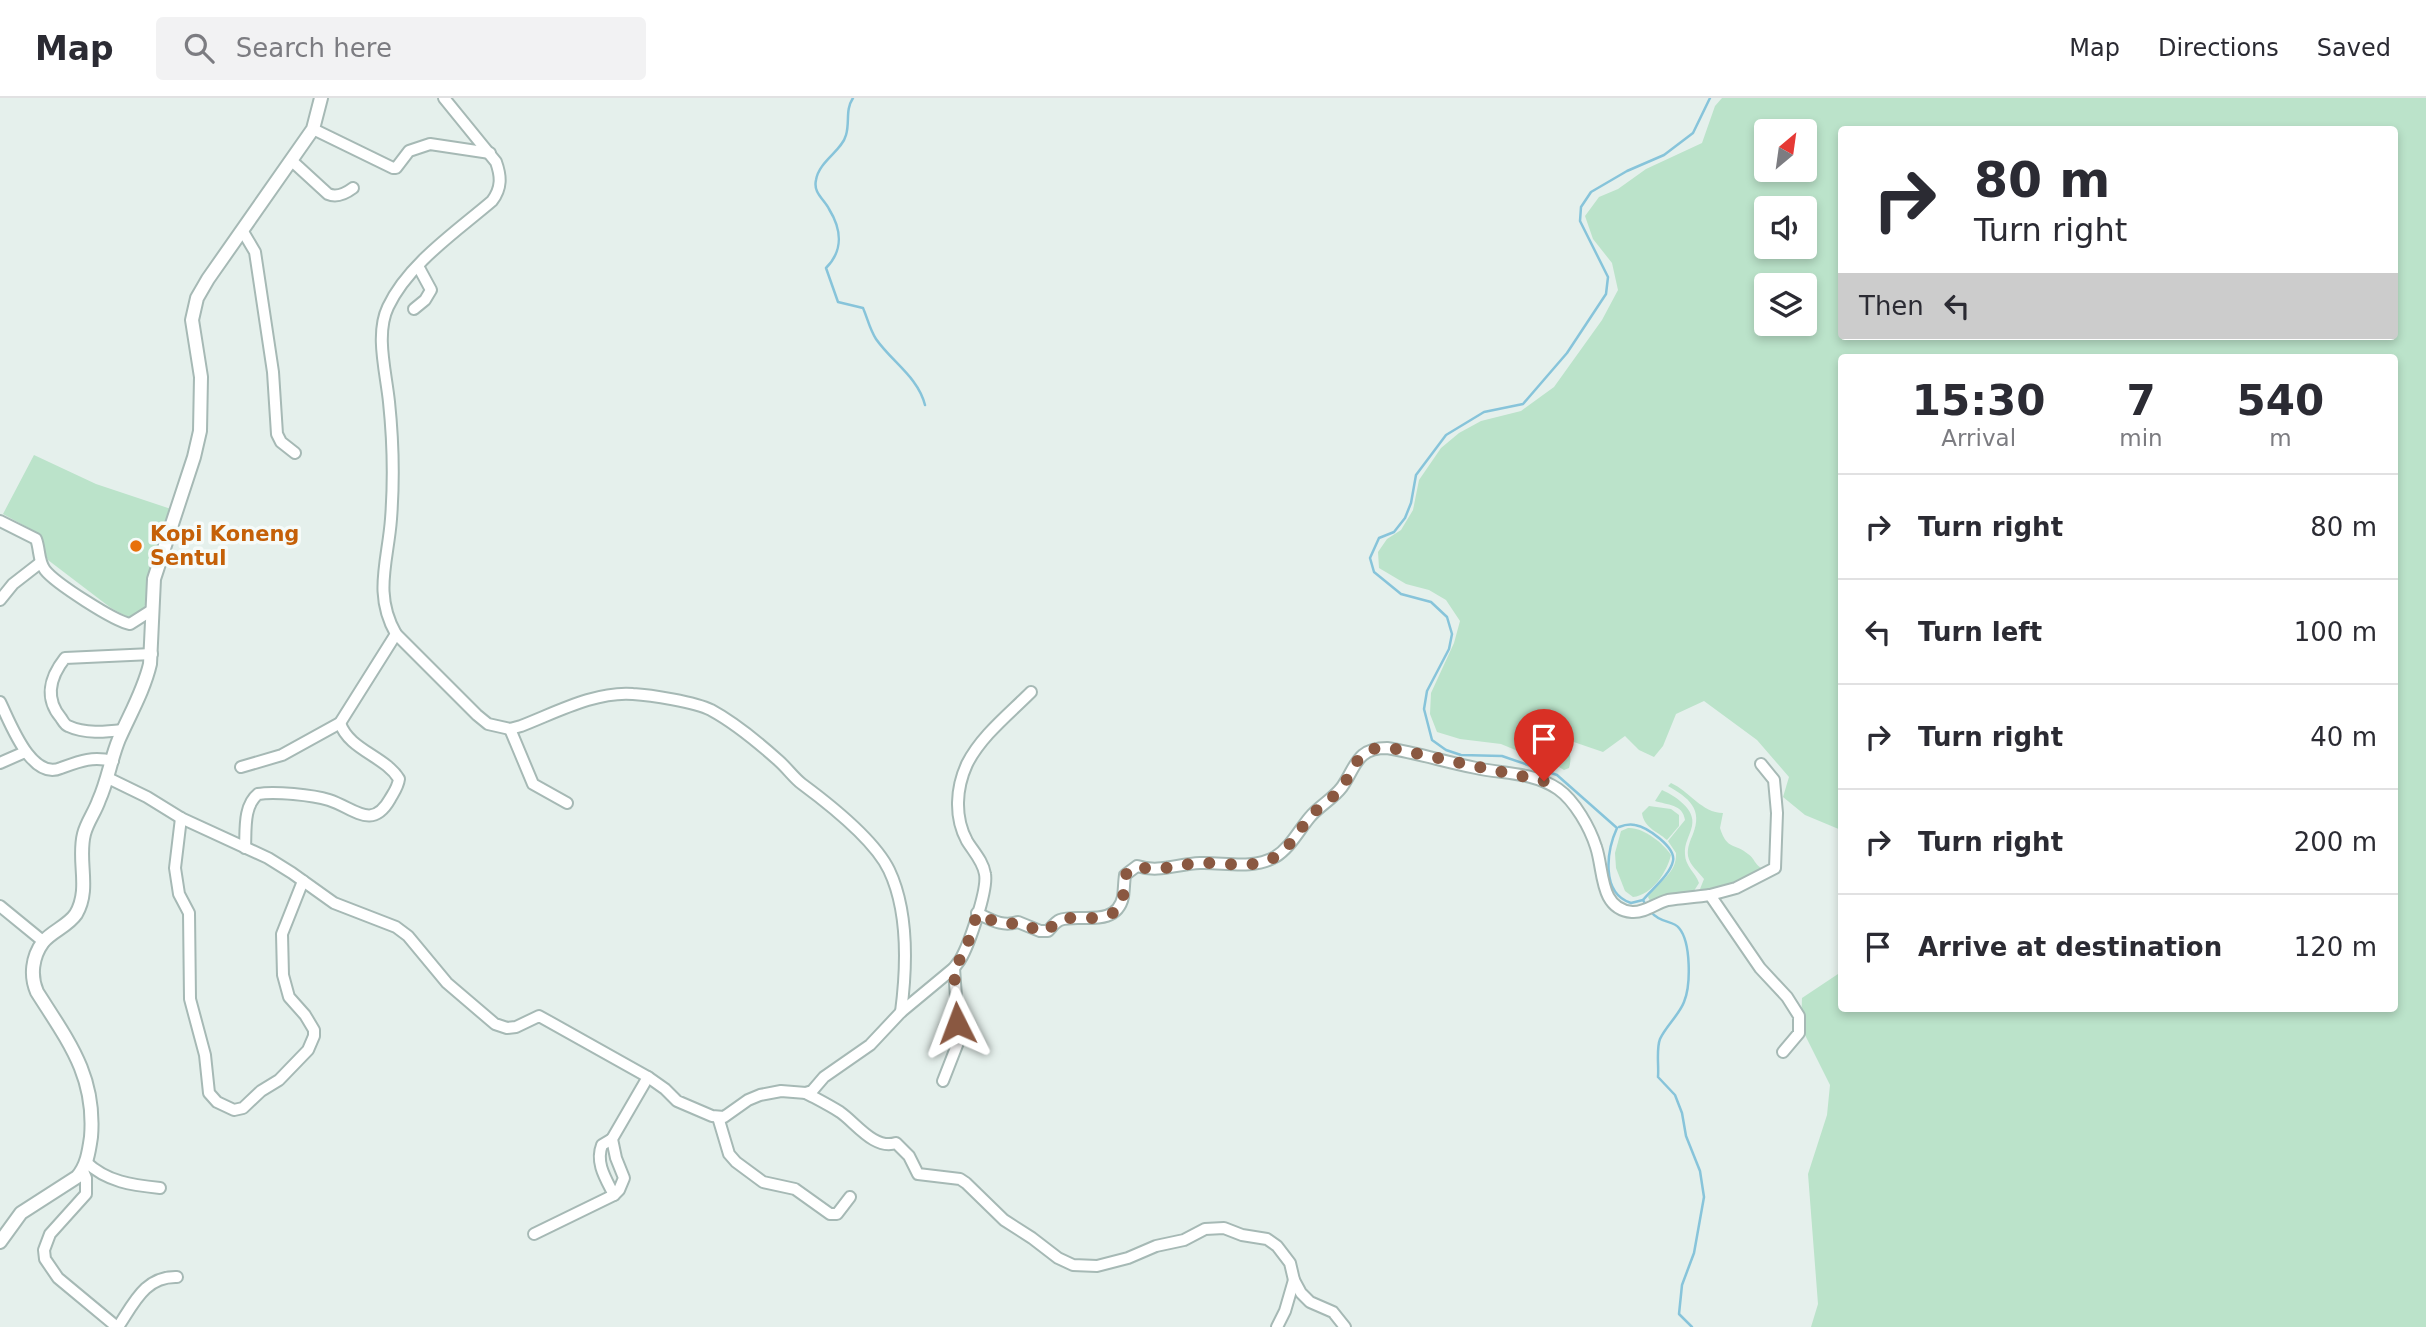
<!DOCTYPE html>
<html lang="en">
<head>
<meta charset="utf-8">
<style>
  body { margin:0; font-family:"DejaVu Sans",sans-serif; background:#f2f2f3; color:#2b2b33; height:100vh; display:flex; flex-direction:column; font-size:26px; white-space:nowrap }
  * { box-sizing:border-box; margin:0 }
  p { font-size:23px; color:#7c7c81 }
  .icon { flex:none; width:38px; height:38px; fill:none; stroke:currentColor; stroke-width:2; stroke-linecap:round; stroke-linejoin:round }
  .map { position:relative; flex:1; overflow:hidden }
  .drawer { position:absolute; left:1838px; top:256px; width:560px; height:658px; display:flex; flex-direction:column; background:#fff; border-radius:7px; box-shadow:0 4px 10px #0003 }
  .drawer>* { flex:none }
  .hud { position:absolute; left:1838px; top:28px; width:560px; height:214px; border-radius:7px; box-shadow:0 4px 10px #0003; background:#fff; color:#2b2b33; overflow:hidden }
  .needle { width:46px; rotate:29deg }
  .tools { position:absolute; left:1754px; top:21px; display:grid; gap:14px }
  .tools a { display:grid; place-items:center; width:63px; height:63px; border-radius:7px; background:#fff; box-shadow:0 4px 10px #0003; font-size:35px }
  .pin { position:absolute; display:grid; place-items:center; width:60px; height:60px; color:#fff; margin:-72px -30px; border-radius:50% 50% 50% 0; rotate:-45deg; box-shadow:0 0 7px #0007 }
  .pin .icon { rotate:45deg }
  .me { position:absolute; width:77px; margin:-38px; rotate:357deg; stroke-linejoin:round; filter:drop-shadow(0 0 5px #0008) }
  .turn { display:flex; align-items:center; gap:24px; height:147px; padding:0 21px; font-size:32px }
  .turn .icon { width:91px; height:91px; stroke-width:2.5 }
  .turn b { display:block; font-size:49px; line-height:60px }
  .then { display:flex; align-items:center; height:66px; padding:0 21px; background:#0003; gap:14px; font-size:26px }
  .eta { display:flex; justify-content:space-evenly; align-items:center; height:119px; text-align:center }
  .eta b { font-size:42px; font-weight:700; line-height:49px }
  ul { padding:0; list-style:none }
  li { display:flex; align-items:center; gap:21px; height:105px; padding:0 21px; border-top:2px solid #e1e1e2 }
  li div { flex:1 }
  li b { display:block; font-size:26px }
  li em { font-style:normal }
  header { display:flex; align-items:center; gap:42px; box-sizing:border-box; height:98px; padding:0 35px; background:#fff; border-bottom:2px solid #e1e1e2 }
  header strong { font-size:33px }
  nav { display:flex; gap:38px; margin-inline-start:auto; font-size:24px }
  .search { width:490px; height:63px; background:#f2f2f3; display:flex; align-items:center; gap:18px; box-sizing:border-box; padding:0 24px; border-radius:7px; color:#7c7c81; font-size:26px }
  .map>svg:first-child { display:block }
  .green { fill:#bbe3ca; fill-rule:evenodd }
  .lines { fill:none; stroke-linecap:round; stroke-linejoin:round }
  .stream { stroke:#87c4da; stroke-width:2.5 }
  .minor-casing { stroke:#a6b9b5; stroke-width:14 }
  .tertiary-casing { stroke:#a6b9b5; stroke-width:16 }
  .minor { stroke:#fff; stroke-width:10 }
  .tertiary { stroke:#fff; stroke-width:12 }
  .route { stroke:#8a5841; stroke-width:12; stroke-dasharray:0 21.6 }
  .food-dot { fill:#e8710a; stroke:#f6fbf9; stroke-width:2.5 }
  .labels { text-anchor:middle; stroke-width:7; stroke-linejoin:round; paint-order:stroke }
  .food-label { font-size:21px; font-weight:bold; fill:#c56008; stroke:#f6fbf9; text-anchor:start }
</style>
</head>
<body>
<header>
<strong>Map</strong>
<div class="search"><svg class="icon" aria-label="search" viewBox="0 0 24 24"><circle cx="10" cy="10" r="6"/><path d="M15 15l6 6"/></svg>Search here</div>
<nav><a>Map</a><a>Directions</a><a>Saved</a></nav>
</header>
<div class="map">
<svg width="2426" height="1229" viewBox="0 0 2426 1229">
  <rect width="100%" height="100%" fill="#e5f0ec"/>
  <g class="green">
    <path d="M1722,0H2426V1229H1811L1818,1206L1808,1076L1827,1017L1830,987L1801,929L1802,900L1841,874V910H2394V259H1841V732L1805,717L1783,699L1789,679L1757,642L1704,603L1676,616L1663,648L1654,659L1639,652L1625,638L1603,654L1565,641L1560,642V647C1571,652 1572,659 1569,670L1564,672L1547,662L1525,656L1501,646L1460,641L1437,634L1430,616L1431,595L1454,545L1460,523L1446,502L1429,492L1406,486L1379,470L1378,454L1387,441L1401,432L1413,412L1419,382L1441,350L1459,335L1481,323L1521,313L1554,289L1602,222L1618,192L1612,165L1593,141L1585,118L1599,99L1618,91L1646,71L1702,45L1715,8ZM1841,32H2394V238H1841ZM1766,33H1804V72H1766ZM1766,110H1804V149H1766ZM1766,187H1804V226H1766Z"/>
    <polygon points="34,357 96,386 171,411 143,514 131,521 111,510 48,462 34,433 3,416"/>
    <path d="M1671,685C1689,693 1702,715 1723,715L1720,730C1727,753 1736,745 1748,756C1756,762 1753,765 1764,772L1747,782L1698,796L1704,781C1698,773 1690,768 1688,758C1687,750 1690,743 1693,736C1703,711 1689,700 1668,688Z"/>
    <path d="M1662,692C1675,698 1696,711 1692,728C1690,738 1684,745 1685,756C1685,768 1695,774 1699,785L1692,796L1651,805L1648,799C1658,782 1677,777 1676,755L1668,743L1685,722C1683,706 1667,707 1655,703Z"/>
    <path d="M1649,708L1671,711L1679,717V728L1667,742C1657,733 1644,730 1642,715Z"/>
    <path d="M1628,730C1643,729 1663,745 1671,757C1667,774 1652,797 1633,799L1625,793L1616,770L1615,755L1621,733Z"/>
  </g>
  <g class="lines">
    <g class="stream">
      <path d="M853,0C845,12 850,24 846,37C842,53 819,63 816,82C813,95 824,101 829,111C842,132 843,153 826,170L838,204L863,210C867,219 870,232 876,241C892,264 918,279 925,307"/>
      <path d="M1619,729C1624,727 1630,726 1635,727C1647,729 1676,749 1673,763C1670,777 1652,791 1643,802"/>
      <path d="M1647,809L1643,802L1631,805C1600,795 1607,752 1617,730L1557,677L1502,658L1461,657L1446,652L1432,642L1424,611L1427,593L1449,551L1452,536L1447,519L1431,504L1401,496L1374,474L1370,460L1379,440L1394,434L1405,420L1411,405L1416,377L1446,337L1484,314L1523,306L1567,255L1606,196L1608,179L1580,123L1581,109L1591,94L1627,73L1664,57L1693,35L1710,0"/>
      <path d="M1651,814C1661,826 1673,822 1679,830C1691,844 1691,887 1684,904C1679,917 1666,928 1660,941C1656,951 1659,968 1658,979L1675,997L1682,1015L1686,1038L1700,1073L1704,1099L1694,1155L1682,1187L1679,1216L1692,1229"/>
    </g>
    <defs>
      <g id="minor">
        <path d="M444,0L496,64C501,78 502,90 492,103C457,133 408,166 388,209C375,236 386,274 389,304C393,342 394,382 391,421C388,463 373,496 396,536L477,617L488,626L510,631L521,628C555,615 595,593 633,596C651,597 695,604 711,612C735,625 759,645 779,663C787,670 794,680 802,686C829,706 874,741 889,772C909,814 907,868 901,914"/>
        <polyline points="313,31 393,70 396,70 409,53 430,46 490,55"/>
        <path d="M292,63L328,96C337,100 345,96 353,90"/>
        <polyline points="242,132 255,154 273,274 277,336 281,344 295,355"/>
        <polyline points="414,211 425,202 431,192 418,168"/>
        <path d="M0,423L36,441C40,451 38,463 45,472C55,485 114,523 130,526L152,512"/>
        <polyline points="0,502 13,486 40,465"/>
        <path d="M0,604C10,624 31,683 61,670C80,663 92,658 113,663"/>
        <polyline points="510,631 533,686 567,705"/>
        <path d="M123,632C105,634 85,636 68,628C65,627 63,623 61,620C44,600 50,579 65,560L152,556"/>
        <polyline points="0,665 25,654"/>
        <polyline points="241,669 282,657 340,625 396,536"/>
        <path d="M108,680L147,699L181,720L268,760L292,775L334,805L396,829L408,838L447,885L495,926L507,930L516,929L539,918L648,979L665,991L677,1003L712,1018L724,1019L748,1002L760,997L781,993L806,995L812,993L824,979L870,947L901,914L954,870L960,862C969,847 988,792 985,776C983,763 973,753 967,743C954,719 956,690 967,666C981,638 1009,616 1031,594"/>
        <polyline points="181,720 175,770 179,796 189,815 190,901 205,957 209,995 217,1004 234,1012 243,1010 261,993 279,982 308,952 314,938 314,932 305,917 289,899 283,877 282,836 303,783"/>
        <path d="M245,750C246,733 243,708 258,696C274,693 313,697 329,702C354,710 372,733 390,701C394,694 398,689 399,681C385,658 349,652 340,625"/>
        <polyline points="1710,797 1736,790 1775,770 1777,715 1774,682 1761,666"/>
        <polyline points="0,808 44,844"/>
        <path d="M977,815C992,822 1002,829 1018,824L1040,833H1048C1052,829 1055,824 1060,822C1077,815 1116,831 1123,799C1124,792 1124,784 1125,777L1137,768C1159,775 1177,766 1200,765C1224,764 1252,772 1275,759C1290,750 1299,732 1310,719C1319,708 1333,701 1342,689C1356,669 1356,650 1387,650C1417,655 1446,664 1476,670C1504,676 1533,674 1558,691C1575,703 1590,730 1596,749C1604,772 1599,811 1632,814C1645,815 1656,805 1668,802C1682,800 1696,799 1710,797L1760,870L1787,899L1799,918V935L1783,954"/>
        <polyline points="943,983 959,942 954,870"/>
        <path d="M806,995C817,1001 829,1007 840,1014C856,1025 874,1052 896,1045L909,1058L918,1076L960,1081L966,1085L1004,1122L1032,1140L1058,1160L1073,1167L1097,1168L1128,1160L1156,1148L1184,1142L1205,1131L1224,1130L1242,1137L1267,1141L1277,1148L1290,1165L1294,1182L1301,1195L1310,1204L1333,1214L1345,1229"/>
        <polyline points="718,1019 729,1056 736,1064 763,1084 795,1091 830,1116 837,1116 850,1099"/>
        <path d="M612,1041L602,1047C595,1065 606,1081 614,1097"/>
        <path d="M86,1064C107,1084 132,1087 160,1090"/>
        <polyline points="83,1073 86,1080 86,1096 50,1136 44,1152 45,1161 58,1180 117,1229"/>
        <polyline points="534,1136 614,1097 619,1092 624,1080 616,1060 612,1041 648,979"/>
        <path d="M118,1229C134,1205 145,1178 177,1179"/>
        <polyline points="1277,1229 1285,1213 1294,1182"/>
      </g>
      <path id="tertiary" d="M0,1144L21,1115L77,1079C87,1068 89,1053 91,1039C96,978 68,943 37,894C30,878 32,859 43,844C52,833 68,828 76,816C91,790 77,763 84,736C87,724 95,714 99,702C108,682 111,660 119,641C130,616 144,592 150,566L154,481L194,359L200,333L201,279L192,222L197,200L208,181L313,31L321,0"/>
    </defs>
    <use href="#minor" class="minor-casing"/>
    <use href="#tertiary" class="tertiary-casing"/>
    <use href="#minor" class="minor"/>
    <use href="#tertiary" class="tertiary"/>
  </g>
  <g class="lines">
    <path class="route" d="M957,925L954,870L965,854L977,816C992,822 1003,829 1018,824L1040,833H1048C1052,828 1055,824 1060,822C1077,815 1116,831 1123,799C1124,792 1124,785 1125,777L1137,768C1159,775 1177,766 1200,765C1224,764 1252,772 1275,759C1290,750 1299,732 1310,719C1319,708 1333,701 1342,689C1356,669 1356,650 1387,649L1544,683"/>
  </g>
  <circle class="food-dot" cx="136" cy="448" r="7"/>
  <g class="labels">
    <g class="food-label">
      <text x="150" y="443">Kopi Koneng<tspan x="150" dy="24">Sentul</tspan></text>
    </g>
  </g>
</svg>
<div class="tools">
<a><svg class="needle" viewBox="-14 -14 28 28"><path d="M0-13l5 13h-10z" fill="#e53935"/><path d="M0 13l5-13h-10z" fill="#7c7c81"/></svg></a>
<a><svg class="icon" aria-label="sound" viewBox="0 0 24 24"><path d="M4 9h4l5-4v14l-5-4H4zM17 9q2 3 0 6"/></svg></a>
<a><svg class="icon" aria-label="layers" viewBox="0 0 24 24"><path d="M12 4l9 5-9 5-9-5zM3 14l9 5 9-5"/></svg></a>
</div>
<div class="pin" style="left:1544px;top:683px;background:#d93025"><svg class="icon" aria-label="arrive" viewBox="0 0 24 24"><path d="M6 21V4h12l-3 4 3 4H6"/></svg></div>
<svg class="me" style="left:957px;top:925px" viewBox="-20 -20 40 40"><path d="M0-17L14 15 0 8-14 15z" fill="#8a5841" stroke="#fff" stroke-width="4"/></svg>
<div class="hud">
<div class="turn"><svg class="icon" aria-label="right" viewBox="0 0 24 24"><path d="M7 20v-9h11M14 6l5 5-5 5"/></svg><div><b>80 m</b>Turn right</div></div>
<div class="then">Then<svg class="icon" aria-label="left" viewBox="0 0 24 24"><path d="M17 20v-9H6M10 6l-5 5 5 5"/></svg></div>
</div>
<section class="drawer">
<div class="eta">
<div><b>15:30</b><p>Arrival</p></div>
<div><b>7</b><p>min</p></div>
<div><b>540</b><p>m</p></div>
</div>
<ul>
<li><svg class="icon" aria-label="right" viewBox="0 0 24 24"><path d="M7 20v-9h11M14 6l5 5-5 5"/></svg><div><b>Turn right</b></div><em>80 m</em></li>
<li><svg class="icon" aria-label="left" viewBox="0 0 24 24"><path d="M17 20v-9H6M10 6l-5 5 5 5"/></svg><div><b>Turn left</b></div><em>100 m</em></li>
<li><svg class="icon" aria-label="right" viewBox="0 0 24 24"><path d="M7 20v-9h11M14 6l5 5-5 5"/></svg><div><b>Turn right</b></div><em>40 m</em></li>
<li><svg class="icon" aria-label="right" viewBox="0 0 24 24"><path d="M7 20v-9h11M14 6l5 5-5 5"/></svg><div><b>Turn right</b></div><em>200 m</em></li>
<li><svg class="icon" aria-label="arrive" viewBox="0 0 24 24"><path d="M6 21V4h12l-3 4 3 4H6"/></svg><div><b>Arrive at destination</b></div><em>120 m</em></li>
</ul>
</section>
</div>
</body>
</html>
